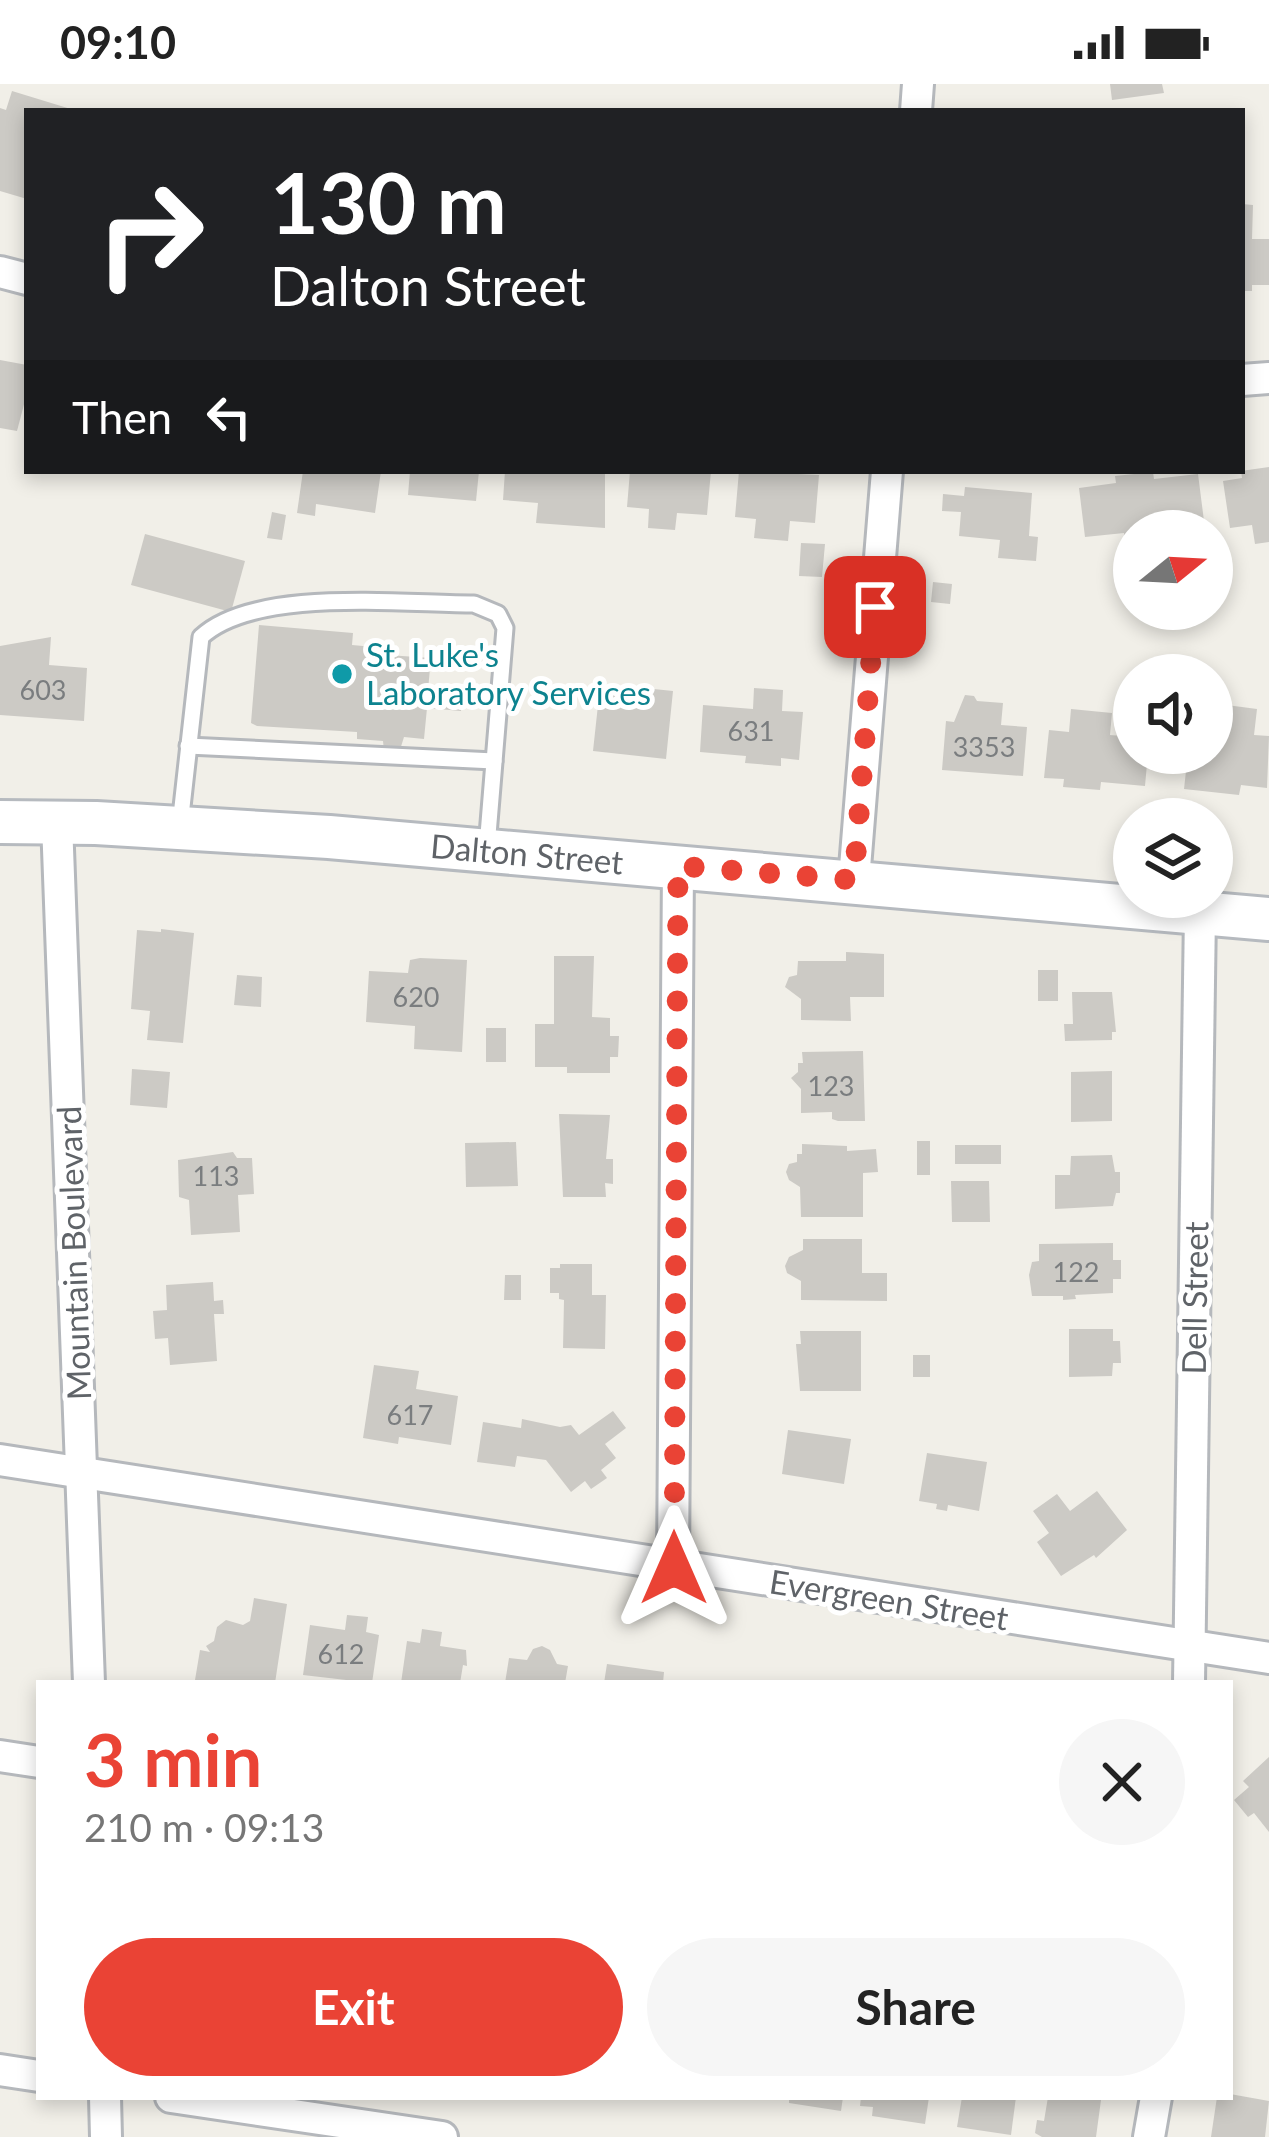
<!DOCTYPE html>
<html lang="en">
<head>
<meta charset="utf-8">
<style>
  body { margin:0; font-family:Lato,sans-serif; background:#f6f6f6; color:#222; height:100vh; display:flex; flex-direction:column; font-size:45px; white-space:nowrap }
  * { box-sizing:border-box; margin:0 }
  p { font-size:39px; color:#767676 }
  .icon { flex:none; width:66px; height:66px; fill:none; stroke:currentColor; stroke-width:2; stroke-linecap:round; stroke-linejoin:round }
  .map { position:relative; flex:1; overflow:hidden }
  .details { position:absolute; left:36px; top:1596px; width:1197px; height:420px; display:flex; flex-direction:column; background:#fff; border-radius:0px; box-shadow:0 6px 18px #0003 }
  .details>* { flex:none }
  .hud { position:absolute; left:24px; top:24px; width:1221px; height:366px; border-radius:0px; box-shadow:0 6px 18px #0003; background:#202124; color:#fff; overflow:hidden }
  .needle { width:78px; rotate:72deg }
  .tools { position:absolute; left:1113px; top:426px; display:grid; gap:24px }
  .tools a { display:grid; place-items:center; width:120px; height:120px; border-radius:50%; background:#fff; box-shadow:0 6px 18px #0003; font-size:60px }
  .pin { position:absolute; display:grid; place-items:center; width:102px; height:102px; color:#fff; margin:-51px; border-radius:24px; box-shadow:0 6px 18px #0006 }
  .me { position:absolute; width:132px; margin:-66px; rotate:0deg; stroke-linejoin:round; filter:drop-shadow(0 0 9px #0008) }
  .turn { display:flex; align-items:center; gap:42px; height:252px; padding:0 48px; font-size:54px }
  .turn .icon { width:156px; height:156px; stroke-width:2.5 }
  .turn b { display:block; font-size:84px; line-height:102px }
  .then { display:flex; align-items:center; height:114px; padding:0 48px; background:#0003; gap:24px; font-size:45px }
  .round { display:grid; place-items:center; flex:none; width:126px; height:126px; border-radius:63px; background:#f6f6f6 }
  .overview { display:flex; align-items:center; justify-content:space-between; height:204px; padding:0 48px }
  h1 { font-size:72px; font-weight:700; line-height:90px; color:#ea4335 }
  .button { display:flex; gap:24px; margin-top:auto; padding:24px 48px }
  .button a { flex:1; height:138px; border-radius:72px; background:#ea4335; color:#fff; font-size:48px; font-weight:700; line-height:138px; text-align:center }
  .button a+a { background:#f6f6f6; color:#222 }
  .status { display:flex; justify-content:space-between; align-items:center; height:84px; padding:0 60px; background:#fff; direction:ltr }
  .status svg { height:33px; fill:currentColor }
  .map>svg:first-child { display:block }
  .building { fill:#cccac5 }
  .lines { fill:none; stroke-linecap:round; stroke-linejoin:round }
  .lane-casing { stroke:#b5b8bc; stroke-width:21 }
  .street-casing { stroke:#b5b8bc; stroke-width:36 }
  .secondary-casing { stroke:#b6babf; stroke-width:48 }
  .lane { stroke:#fff; stroke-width:15 }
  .street { stroke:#fff; stroke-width:30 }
  .secondary { stroke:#fff; stroke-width:42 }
  .route { stroke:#ea4335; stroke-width:21; stroke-dasharray:0 37.8 }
  .culture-dot { fill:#0f9aa8; stroke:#fff; stroke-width:4.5 }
  .labels { text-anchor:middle; stroke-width:10; stroke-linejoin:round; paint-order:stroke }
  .number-label { font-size:27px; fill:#7a7d7f }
  .culture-label { font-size:33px; fill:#0d838f; stroke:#fff; text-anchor:start }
  .street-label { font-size:33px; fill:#5f6368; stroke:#fff }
</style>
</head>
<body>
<div class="status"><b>09:10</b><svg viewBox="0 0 49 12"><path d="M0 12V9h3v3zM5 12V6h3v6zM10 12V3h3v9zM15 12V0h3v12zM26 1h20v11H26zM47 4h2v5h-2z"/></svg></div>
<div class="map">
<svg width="1269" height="2053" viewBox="0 0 1269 2053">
  <rect width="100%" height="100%" fill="#f1efe8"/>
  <g class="building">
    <polygon points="1110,0 1162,0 1164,9 1112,16"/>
    <polygon points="12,7 74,26 27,27 27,115 0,107 0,24 6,26"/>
    <polygon points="1242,120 1253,121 1252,155 1269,155 1269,201 1252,201 1252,207 1242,207"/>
    <polygon points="0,276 27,281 27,309 17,347 0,344"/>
    <polygon points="1269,383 1269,458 1255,460 1252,441 1230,444 1223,397 1242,394 1241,387"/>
    <polygon points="303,387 381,387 375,429 316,420 315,432 297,429"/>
    <polygon points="410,387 479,387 476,417 408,411"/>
    <polygon points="505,387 605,387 605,444 536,439 538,419 503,416"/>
    <polygon points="630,387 711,387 707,431 677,429 675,446 648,444 649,425 627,423"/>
    <polygon points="739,387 819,391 815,439 790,437 788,457 754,454 756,435 735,433"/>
    <polygon points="1153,388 1154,395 1198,390 1204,437 1156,443 1157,447 1134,447 1134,467 1126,468 1124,449 1085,453 1079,404 1116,399 1115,392"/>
    <polygon points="965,403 1032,409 1029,452 1038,453 1036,477 998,474 1000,456 959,452 961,428 942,427 943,410 964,412"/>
    <polygon points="272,428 286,431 282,456 267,454"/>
    <polygon points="145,450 245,477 231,528 131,501"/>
    <polygon points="801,459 825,460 822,493 799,492"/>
    <polygon points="933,498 952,500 950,520 931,518"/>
    <polygon points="259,541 353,549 352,561 374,563 373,570 431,574 428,606 462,610 461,627 427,624 424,655 404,653 399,669 384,667 383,657 357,655 357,648 257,642 251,639"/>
    <polygon points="51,553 49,581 87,584 84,637 0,631 0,562"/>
    <polygon points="625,602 673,607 666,675 593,667 598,621 606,622 608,608 624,610"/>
    <polygon points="754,604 783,606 782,627 803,628 799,676 781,674 781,682 745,679 746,672 700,668 703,621 753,625"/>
    <polygon points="965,611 974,612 977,617 1003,619 1001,641 1027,643 1023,692 942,686 946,637 954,638"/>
    <polygon points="1219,620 1257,625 1254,651 1269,652 1267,704 1241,701 1239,711 1184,705 1188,669 1212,669 1212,647 1216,647"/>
    <polygon points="1071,625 1112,629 1110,651 1134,653 1134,669 1148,669 1145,702 1101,698 1100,706 1063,703 1064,695 1044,694 1049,646 1069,648"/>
    <polygon points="161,845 194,849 183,959 147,956 150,927 131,925 137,846 161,848"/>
    <polygon points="846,868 884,870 884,913 850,913 851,937 801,936 801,915 785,903 789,893 797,891 798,877 846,877"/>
    <polygon points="554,872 594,872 592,933 610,934 610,952 619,952 618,973 610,973 610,989 567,989 567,983 535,983 535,940 554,940"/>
    <polygon points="420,874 467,876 462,968 414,965 415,942 366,938 369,887 408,889 410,876"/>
    <rect x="1038" y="886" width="20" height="31"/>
    <polygon points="237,891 262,893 261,923 234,921"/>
    <polygon points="1072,908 1112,908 1116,948 1112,948 1112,956 1065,957 1064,940 1073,940"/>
    <rect x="486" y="944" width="20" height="34"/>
    <polygon points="863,967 865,1037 838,1037 832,1035 832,1028 801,1029 801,1005 791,994 798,988 798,979 803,979 802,968"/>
    <polygon points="132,985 170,988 167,1024 130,1021"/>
    <polygon points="1112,987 1112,1037 1071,1038 1071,988"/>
    <polygon points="559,1030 610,1031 606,1075 613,1075 613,1100 605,1099 606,1113 563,1113"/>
    <rect x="917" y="1057" width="13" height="34"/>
    <polygon points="516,1058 518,1102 466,1103 465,1059"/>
    <polygon points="802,1060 847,1062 847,1067 876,1065 878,1088 863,1089 863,1133 801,1133 800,1103 789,1096 786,1088 789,1080 797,1078 797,1070 802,1070"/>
    <rect x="955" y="1061" width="46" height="19"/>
    <polygon points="233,1068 237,1074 252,1074 254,1110 238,1111 240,1148 191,1151 189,1116 179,1113 178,1076"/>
    <polygon points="1112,1071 1115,1088 1120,1088 1120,1109 1116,1109 1113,1122 1055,1125 1055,1091 1070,1091 1071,1072"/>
    <polygon points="951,1097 989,1097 990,1138 952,1138"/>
    <polygon points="803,1155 862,1155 862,1189 887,1189 887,1217 801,1216 801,1197 787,1189 785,1182 789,1173 803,1166"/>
    <polygon points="1113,1159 1113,1176 1121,1176 1121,1195 1113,1195 1113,1209 1075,1211 1076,1215 1063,1216 1063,1212 1032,1212 1029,1191 1032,1178 1039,1177 1039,1160"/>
    <polygon points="560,1180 592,1180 592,1211 606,1211 605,1265 563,1264 564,1216 559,1215 559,1209 550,1209 550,1184 560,1184"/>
    <polygon points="505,1191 521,1191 521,1216 504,1216"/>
    <polygon points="213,1198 214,1217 223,1216 224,1230 214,1230 217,1277 170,1281 168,1254 155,1255 153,1227 167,1226 166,1201"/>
    <polygon points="1069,1245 1113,1245 1113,1257 1120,1257 1121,1279 1113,1279 1112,1292 1069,1293"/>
    <polygon points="800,1247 861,1247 861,1307 800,1307 796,1260 801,1260"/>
    <rect x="913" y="1271" width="17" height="22"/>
    <polygon points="374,1281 419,1287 416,1305 458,1312 451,1361 399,1353 398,1360 363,1354"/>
    <polygon points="613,1327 626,1344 605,1360 616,1374 601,1386 607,1394 591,1405 585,1397 571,1408 546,1376 517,1372 515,1383 477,1378 483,1338 521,1344 522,1335 560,1343 571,1341 579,1351"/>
    <polygon points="788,1346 851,1355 844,1400 782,1390"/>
    <polygon points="927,1369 987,1378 979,1427 948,1421 947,1427 936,1425 937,1420 919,1417"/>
    <polygon points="1097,1407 1127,1446 1096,1474 1094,1471 1061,1492 1037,1458 1049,1449 1033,1427 1057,1410 1070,1427"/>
    <polygon points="254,1514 287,1520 275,1599 195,1596 200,1566 210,1568 206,1562 214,1557 217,1543 226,1536 243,1541 250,1537"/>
    <polygon points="347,1531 368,1533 366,1548 379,1551 372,1599 303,1591 310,1541 345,1546"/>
    <polygon points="422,1545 442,1548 440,1562 466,1566 467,1582 463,1581 460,1599 401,1599 407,1557 420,1559"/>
    <polygon points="542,1562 550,1566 557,1580 568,1582 565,1599 505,1599 509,1574 527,1576 533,1565"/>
    <polygon points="607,1580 664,1588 663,1599 604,1599"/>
    <polygon points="1269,1673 1269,1748 1254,1729 1248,1733 1234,1716 1249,1703 1243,1697"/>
    <polygon points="1230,2010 1269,2017 1265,2053 1211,2053 1217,2013"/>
    <polygon points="789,2013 843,2013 841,2027 789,2019"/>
    <polygon points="861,2013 929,2013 925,2040 872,2032 873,2023 860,2022"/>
    <polygon points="962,2013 1016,2013 1011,2051 957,2043"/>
    <polygon points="1048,2013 1101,2016 1096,2053 1042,2053 1035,2049 1037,2036 1044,2037"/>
  </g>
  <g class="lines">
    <defs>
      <g id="lane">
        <polyline points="188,662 494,677"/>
        <path d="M180,741L201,553C255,503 401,520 474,520L498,530L505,544L487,763"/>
      </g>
      <g id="street">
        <polyline points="916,27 918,0"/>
        <polyline points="0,188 27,195"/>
        <polyline points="1242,296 1269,294"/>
        <polyline points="57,738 89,1599"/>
        <polyline points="854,796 887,387"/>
        <polyline points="0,1376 1269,1574"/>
        <polyline points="673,1483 678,782"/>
        <polyline points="1189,1599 1200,828"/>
        <polyline points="0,1672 39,1678"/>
        <polyline points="0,1986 39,1992"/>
        <polyline points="105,2013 106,2053"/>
        <polyline points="171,2013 442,2053"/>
        <polyline points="1149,2053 1156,2013"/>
      </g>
      <g id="secondary">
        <path id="s1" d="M0,738L96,739L329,753L1269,835"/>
      </g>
    </defs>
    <use href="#lane" class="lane-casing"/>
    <use href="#street" class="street-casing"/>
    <use href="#secondary" class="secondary-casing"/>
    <use href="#lane" class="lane"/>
    <use href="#street" class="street"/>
    <use href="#secondary" class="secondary"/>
  </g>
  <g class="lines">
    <polyline class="route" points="674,1484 678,782 854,796 875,523"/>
  </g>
  <circle class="culture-dot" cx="342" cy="590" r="12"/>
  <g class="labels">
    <g class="number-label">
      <text x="43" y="616">603</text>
      <text x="751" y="657">631</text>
      <text x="984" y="673">3353</text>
      <text x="416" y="923">620</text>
      <text x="831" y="1012">123</text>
      <text x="216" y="1102">113</text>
      <text x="1076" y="1198">122</text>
      <text x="410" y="1341">617</text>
      <text x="341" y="1580">612</text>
    </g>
    <g class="culture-label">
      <text x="366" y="583">St. Luke's<tspan x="366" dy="38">Laboratory Services</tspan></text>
    </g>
    <g class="street-label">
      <text dy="12" stroke="none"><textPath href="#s1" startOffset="528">Dalton Street</textPath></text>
      <text transform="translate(74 1169) rotate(-92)" y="12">Mountain Boulevard</text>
      <text transform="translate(1195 1214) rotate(-89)" y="12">Dell Street</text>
      <text transform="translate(889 1516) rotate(9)" y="12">Evergreen Street</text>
    </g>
  </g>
</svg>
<div class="tools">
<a><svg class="needle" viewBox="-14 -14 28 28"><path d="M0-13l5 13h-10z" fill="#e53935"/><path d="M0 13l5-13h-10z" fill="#767676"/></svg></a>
<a><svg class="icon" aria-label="sound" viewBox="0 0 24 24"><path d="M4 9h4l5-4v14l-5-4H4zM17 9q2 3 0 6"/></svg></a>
<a><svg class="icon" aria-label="layers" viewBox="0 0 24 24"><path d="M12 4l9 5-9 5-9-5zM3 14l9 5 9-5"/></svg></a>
</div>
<div class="pin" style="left:875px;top:523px;background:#d93025"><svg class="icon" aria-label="arrive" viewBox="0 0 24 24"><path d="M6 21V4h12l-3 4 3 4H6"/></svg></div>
<svg class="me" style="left:674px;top:1484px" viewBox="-20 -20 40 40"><path d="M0-17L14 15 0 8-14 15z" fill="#ea4335" stroke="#fff" stroke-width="4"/></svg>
<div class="hud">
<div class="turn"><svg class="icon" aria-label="right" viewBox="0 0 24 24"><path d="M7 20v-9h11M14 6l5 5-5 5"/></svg><div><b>130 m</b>Dalton Street</div></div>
<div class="then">Then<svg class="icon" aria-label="left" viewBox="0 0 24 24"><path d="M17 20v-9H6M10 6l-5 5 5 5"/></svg></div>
</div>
<section class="details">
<div class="overview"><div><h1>3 min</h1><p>210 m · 09:13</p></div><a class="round"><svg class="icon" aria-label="close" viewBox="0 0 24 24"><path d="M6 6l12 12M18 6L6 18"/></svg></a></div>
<div class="button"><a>Exit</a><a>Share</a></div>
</section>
</div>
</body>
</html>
